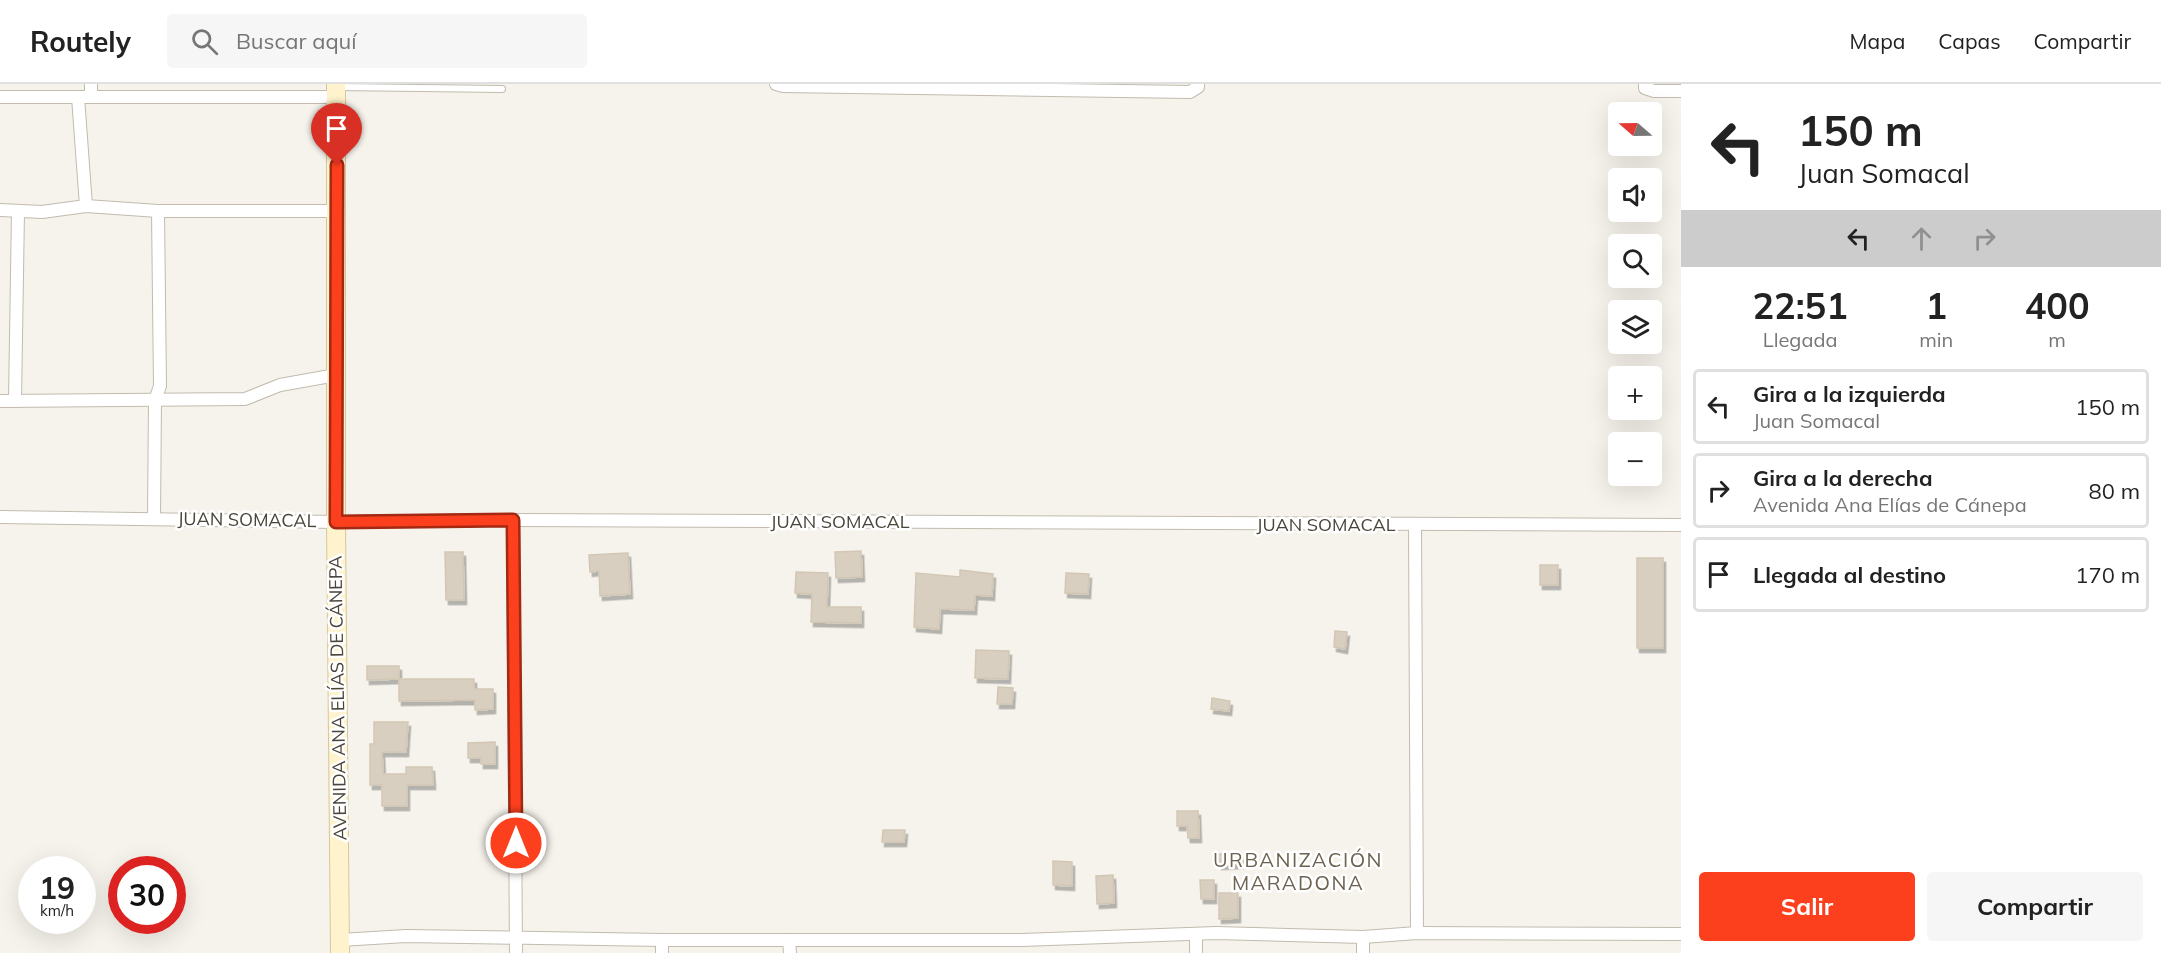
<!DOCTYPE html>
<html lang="es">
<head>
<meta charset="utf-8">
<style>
  body { margin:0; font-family:Mulish,sans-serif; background:#f6f6f6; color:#222; height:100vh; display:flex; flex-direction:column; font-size:22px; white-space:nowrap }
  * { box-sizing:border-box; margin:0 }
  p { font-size:20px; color:#767676 }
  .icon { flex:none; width:33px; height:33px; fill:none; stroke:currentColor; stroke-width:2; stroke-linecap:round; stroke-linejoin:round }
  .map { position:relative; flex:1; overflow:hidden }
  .panel { display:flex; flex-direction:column; background:#fff; width:480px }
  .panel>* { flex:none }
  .top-card { background:#fff; color:#222; overflow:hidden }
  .needle { width:39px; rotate:290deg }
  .buttons { position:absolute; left:1608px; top:18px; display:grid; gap:12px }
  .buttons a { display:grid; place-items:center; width:54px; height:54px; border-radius:6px; background:#fff; box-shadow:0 6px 24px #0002; font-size:30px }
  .speed { position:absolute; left:18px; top:772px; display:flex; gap:12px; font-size:30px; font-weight:700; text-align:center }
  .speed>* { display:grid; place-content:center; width:78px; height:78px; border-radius:50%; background:#fff; box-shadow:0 6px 24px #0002; line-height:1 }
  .speed small { font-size:15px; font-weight:400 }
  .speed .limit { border:9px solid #d22; background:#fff; color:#111 }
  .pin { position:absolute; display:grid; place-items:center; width:51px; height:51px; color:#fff; margin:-62px -26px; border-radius:50% 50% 50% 0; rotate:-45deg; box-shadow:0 0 6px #0007 }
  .pin .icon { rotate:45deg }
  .me { position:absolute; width:66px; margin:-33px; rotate:0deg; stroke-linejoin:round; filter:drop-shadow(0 0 4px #0008) }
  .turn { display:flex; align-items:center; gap:21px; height:126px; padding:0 18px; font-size:27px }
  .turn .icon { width:78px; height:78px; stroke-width:2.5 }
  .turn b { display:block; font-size:42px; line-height:51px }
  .lanes { display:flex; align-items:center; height:57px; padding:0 18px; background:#0003; justify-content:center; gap:30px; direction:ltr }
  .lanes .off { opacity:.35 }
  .eta { display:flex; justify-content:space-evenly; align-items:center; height:102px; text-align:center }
  .eta b { font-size:36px; font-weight:700; line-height:42px }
  .button { display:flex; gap:12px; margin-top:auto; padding:12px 18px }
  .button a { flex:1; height:69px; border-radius:6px; background:#fc3f1d; color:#fff; font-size:24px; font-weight:700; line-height:69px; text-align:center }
  .button a+a { background:#f6f6f6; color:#222 }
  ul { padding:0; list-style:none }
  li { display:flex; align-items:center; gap:18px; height:75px; margin:0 12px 9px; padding:0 6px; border:3px solid #e0e0e0; border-radius:6px }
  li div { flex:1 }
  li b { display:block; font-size:22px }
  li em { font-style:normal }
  header { display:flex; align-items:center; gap:36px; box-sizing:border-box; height:84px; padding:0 30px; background:#fff; border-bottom:2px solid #e0e0e0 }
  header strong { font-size:28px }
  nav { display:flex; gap:33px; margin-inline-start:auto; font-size:21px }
  .search { width:420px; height:54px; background:#f6f6f6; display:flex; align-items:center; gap:15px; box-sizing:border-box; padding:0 21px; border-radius:6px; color:#767676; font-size:22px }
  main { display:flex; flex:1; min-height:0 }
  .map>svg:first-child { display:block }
  .building { fill:#d8cfc1; stroke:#d3c7b4; stroke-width:1.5; filter:url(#shadow) }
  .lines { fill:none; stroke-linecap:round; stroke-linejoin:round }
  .service-casing { stroke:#c2bbae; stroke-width:8 }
  .minor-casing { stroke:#c2bbae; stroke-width:14 }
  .secondary-casing { stroke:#d6c79b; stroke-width:20 }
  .service { stroke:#fff; stroke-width:6 }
  .minor { stroke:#fff; stroke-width:12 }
  .secondary { stroke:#fff3cd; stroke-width:18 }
  .route-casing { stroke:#a42913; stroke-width:15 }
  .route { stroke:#fc3f1d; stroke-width:10 }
  .labels { text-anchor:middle; stroke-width:5; stroke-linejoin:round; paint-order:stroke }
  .street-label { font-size:18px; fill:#4b4439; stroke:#fff }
  .neighbourhood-label { font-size:20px; letter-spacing:1.5px; fill:#6e6250; stroke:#fff }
</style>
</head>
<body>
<header>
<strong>Routely</strong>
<div class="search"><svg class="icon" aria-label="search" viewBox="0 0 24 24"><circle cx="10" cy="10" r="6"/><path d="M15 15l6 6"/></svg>Buscar aquí</div>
<nav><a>Mapa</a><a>Capas</a><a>Compartir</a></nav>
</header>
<main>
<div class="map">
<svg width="1681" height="869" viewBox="0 0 1681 869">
  <defs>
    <filter id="shadow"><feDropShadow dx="2.5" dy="4.5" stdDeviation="0" flood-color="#0004"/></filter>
  </defs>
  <rect width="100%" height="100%" fill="#f6f3ec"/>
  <g class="building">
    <polygon points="861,467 862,493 836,494 835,468"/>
    <polygon points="445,468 463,468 464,516 446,516"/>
    <polygon points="628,469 630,510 600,512 599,487 590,488 589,471"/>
    <rect x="1637" y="474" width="26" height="90"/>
    <rect x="1540" y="481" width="18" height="20"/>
    <polygon points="960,486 993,490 992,512 975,511 974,526 940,525 939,545 914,543 916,489 960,493"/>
    <polygon points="796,488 828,489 827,523 861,523 861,539 811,538 812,510 795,509"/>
    <polygon points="1066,489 1089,490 1088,510 1065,509"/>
    <polygon points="1335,547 1347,548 1345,565 1334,563"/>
    <polygon points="976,566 1009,567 1008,595 975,594"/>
    <polygon points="367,582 399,582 399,595 367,596"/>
    <polygon points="399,595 474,595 474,605 493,605 493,625 475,626 475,616 399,617"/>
    <polygon points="998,603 1013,604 1012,620 997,620"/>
    <polygon points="1212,614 1230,617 1229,627 1211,625"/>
    <polygon points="374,638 408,638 406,668 382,668 383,690 406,690 406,683 432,683 433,701 407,701 407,722 382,722 382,701 370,701 370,660 374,660"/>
    <polygon points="495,658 495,680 481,680 481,674 468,674 468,659"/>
    <polygon points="1177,727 1198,727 1199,754 1188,754 1187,742 1177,742"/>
    <polygon points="883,746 905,746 904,758 882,758"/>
    <polygon points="1241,769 1241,780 1219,781 1218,770"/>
    <polygon points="1053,777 1072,778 1072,802 1053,801"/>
    <polygon points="1113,791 1114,819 1097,820 1096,792"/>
    <polygon points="1200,796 1214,796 1214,815 1201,815"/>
    <polygon points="1219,809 1238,809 1238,834 1219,835"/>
  </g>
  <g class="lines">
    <defs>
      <polyline id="service" points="338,3 502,5"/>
      <g id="minor">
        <polyline points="91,0 91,13"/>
        <polyline points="776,0 783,2 1190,8 1198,3 1198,0"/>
        <polyline points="1645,0 1645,4 1654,7 1681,7"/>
        <polyline points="0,13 336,13"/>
        <polyline points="78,13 86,122"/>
        <polyline points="0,126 42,128 86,122 158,127 337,127"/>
        <polyline points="0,317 245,315 280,301 336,291"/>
        <polyline points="15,317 18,127"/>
        <polyline points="0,433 336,438 513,436 1681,441"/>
        <polyline points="154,434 155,316 160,302 158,127"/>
        <polyline points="513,436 516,869"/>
        <polyline points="1415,441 1417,849"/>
        <polyline points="1196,851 1196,869"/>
        <polyline points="340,856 406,852 662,856 1022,856 1216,849 1363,853 1417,849 1681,850"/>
        <polyline points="789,856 790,869"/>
        <polyline points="662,869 662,856"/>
        <polyline points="1363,869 1363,853"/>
      </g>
      <polyline id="secondary" points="336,0 336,438 340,869"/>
    </defs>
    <use href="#service" class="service-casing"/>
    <use href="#minor" class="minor-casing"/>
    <use href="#secondary" class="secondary-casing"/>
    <use href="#service" class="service"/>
    <use href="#minor" class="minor"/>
    <use href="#secondary" class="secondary"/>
  </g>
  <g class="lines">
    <defs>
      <polyline id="route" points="337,81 336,438 513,436 516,759"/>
    </defs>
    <use href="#route" class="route-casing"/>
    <use href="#route" class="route"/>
  </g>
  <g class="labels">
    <g class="street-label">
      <text transform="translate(247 436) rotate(1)" y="6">JUAN SOMACAL</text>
      <text x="840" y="444">JUAN SOMACAL</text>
      <text x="1326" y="447">JUAN SOMACAL</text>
      <text transform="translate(338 614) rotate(-91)" y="6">AVENIDA ANA ELÍAS DE CÁNEPA</text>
    </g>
    <g class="neighbourhood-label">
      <text x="1298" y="783">URBANIZACIÓN<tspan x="1298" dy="23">MARADONA</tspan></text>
    </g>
  </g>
</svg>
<div class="buttons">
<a><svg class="needle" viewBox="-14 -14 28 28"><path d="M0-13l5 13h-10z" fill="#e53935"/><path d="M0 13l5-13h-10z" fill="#767676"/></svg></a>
<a><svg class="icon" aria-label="sound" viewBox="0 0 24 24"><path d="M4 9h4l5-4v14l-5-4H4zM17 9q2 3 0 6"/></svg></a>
<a><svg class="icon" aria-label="search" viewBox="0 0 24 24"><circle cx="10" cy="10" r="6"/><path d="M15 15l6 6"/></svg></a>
<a><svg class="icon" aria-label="layers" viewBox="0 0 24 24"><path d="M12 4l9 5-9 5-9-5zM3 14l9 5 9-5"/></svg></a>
<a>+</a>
<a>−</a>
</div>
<div class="speed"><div>19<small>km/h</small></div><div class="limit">30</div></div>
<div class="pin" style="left:337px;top:81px;background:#d93025"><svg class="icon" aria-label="arrive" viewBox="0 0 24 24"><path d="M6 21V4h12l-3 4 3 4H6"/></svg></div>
<svg class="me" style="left:516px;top:759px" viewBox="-20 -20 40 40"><circle r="17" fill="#fc3f1d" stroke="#fff" stroke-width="3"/><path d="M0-11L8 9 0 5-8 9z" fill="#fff"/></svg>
</div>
<section class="panel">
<div class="top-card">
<div class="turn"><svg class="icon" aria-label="left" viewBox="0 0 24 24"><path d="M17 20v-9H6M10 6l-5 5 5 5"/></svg><div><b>150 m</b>Juan Somacal</div></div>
<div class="lanes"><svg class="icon" aria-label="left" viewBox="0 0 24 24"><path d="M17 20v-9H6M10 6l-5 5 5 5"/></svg><svg class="icon off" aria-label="ahead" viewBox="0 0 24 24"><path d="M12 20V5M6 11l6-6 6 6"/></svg><svg class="icon off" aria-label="right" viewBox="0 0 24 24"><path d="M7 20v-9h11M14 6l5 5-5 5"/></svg></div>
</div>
<div class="eta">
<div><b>22:51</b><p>Llegada</p></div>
<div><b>1</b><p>min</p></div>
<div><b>400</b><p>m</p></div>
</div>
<ul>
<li><svg class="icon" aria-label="left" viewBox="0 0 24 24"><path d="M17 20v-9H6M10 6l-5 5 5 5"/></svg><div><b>Gira a la izquierda</b><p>Juan Somacal</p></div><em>150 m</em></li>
<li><svg class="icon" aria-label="right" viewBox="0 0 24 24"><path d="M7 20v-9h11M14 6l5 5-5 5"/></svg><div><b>Gira a la derecha</b><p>Avenida Ana Elías de Cánepa</p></div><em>80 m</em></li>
<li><svg class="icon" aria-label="arrive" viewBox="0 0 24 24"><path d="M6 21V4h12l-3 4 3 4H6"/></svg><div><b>Llegada al destino</b></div><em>170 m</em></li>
</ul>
<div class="button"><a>Salir</a><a>Compartir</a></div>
</section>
</main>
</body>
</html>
